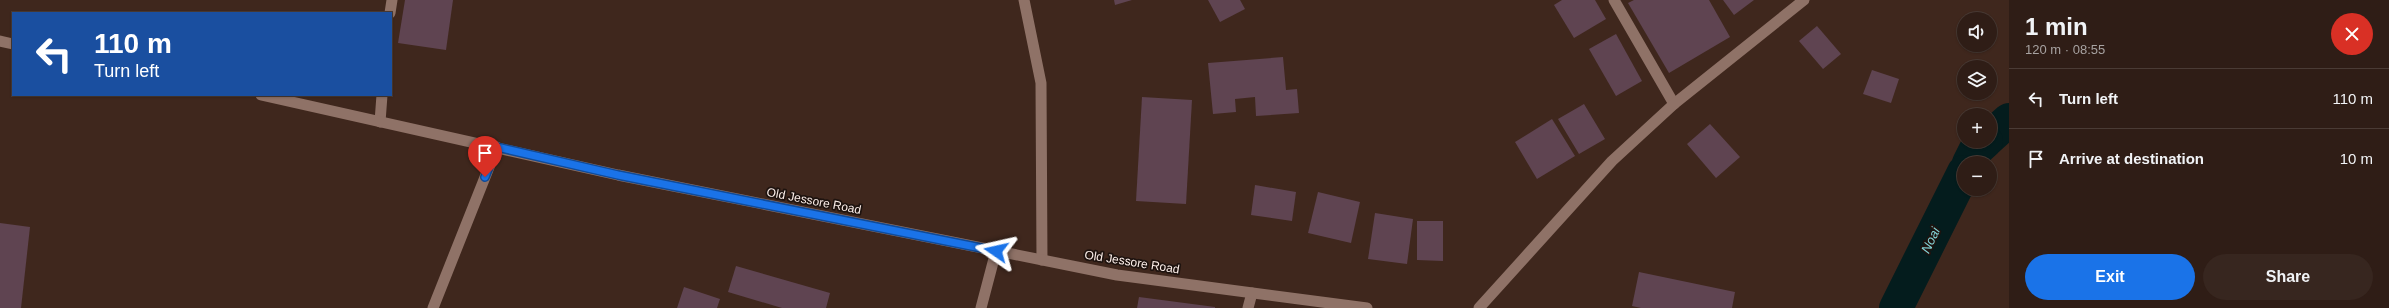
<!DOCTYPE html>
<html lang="en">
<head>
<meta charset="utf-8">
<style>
  body { margin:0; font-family:Helvetica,sans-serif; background:#37261f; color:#f1f3f6; height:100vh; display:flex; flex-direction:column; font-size:15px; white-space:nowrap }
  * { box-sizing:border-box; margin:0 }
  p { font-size:13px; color:#a7a2a1 }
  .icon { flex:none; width:22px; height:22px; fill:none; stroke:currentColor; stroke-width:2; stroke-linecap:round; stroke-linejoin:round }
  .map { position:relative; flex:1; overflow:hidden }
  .drawer { display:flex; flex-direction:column; background:#2f1d16; width:380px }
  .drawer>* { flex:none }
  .hud { position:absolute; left:12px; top:12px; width:380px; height:84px; border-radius:0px; box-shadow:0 1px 3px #0004,0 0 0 1px #4a3b35; background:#1a4fa0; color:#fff; overflow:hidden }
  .controls { position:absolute; left:1957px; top:12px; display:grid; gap:8px }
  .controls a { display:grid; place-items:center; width:40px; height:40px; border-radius:50%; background:#2f1d16; box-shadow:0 1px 3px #0004,0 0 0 1px #4a3b35; font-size:20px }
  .pin { position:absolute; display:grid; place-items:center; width:34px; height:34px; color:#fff; margin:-41px -17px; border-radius:50% 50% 50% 0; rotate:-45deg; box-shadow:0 0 4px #0007 }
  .pin .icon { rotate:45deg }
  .me { position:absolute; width:44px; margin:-22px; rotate:281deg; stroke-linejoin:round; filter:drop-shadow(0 0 3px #0008) }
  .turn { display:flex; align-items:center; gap:14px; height:84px; padding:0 16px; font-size:18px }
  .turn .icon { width:52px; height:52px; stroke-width:2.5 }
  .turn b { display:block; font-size:28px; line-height:34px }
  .round { display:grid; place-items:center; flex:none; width:42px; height:42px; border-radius:21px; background:#37261f }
  .overview { display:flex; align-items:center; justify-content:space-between; height:68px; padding:0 16px }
  h1 { font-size:24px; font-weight:700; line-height:30px }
  .action { display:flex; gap:8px; margin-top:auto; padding:8px 16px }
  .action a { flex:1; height:46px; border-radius:24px; background:#1a73e8; color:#fff; font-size:16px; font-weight:700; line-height:46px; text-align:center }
  .action a+a { background:#37261f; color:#f1f3f6 }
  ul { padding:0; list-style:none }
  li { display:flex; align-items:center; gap:12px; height:60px; padding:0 16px; border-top:1px solid #4a3b35 }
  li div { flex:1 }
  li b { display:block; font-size:15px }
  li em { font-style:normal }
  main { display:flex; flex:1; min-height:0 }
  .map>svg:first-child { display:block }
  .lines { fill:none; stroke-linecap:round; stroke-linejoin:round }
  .canal { stroke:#041c1d; stroke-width:34 }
  .building { fill:#5f4451 }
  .service { stroke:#8f7267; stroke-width:11 }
  .minor { stroke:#8f7267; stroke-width:11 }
  .tertiary { stroke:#8f7267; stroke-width:11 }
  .route-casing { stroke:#114b97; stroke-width:10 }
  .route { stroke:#1a73e8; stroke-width:7 }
  .labels { text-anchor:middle; stroke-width:3.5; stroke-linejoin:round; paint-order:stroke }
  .street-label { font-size:12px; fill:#fdefea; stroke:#1e130f }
  .water-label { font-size:13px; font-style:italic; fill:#84d6da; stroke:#1e130f }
</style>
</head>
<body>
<main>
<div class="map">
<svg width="2009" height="308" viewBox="0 0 2009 308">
  <rect width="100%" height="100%" fill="#3f271d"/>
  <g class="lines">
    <g class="canal">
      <polyline points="1990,137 2009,120"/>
      <polyline points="1969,163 1975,151 1986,141"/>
      <polyline points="1896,308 1964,172"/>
    </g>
  </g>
  <g class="building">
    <polygon points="405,0 453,0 446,50 398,43"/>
    <polygon points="1114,0 1132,0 1115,5"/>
    <polygon points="1208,0 1240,0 1245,9 1220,22"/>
    <polygon points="1562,0 1595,0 1606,19 1574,38 1554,5"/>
    <polygon points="1634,0 1709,0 1730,37 1669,73 1628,3"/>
    <polygon points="1723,0 1754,0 1734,15"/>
    <polygon points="1817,26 1841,54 1823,69 1799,41"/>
    <polygon points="1616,34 1642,81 1616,96 1589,49"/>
    <polygon points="1283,57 1286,90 1297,89 1299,113 1256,116 1255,97 1235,99 1236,112 1213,114 1208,63"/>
    <polygon points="1872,70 1899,79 1891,103 1863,94"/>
    <polygon points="1142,97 1192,100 1186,204 1136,201"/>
    <polygon points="1584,104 1605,139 1579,154 1558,119"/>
    <polygon points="1552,119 1575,156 1537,179 1515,142"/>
    <polygon points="1710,124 1740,157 1716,178 1687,144"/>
    <polygon points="1255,185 1296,192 1292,221 1251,215"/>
    <polygon points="1318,192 1360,202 1351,243 1308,233"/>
    <polygon points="1375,213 1413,219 1407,264 1368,259"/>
    <polygon points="1417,221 1443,221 1443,261 1417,260"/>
    <polygon points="0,223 30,227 21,308 0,308"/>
    <polygon points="736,266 830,293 826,308 782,308 728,292"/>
    <polygon points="1639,272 1735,292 1732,308 1641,308 1632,306"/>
    <polygon points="684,287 720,299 717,308 677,308"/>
    <polygon points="1139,297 1215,307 1215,308 1137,308"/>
  </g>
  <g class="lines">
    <g class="service">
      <polyline points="433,308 497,147"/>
      <polyline points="981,308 996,251"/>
      <polyline points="1248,308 1252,293"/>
    </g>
    <g class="minor">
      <polyline points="1024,0 1041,83 1042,260"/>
      <polyline points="1614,0 1674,104"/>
      <polyline points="390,13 392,0"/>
      <polyline points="380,122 382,95"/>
      <polyline points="1479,308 1612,161 1674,104 1804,0"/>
    </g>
    <g class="tertiary">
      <polyline points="0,41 13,44"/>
      <polyline points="261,95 618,175 1117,275 1367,308"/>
    </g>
  </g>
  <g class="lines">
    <defs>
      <polyline id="route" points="485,177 497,147 618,175 996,251"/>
    </defs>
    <use href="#route" class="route-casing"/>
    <use href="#route" class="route"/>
  </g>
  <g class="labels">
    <g class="street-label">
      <text transform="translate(814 201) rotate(11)" y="4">Old Jessore Road</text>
      <text transform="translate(1132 262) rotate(9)" y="4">Old Jessore Road</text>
    </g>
    <g class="water-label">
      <text transform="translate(1930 240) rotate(-64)" y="5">Noai</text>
    </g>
  </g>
</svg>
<div class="controls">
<a><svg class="icon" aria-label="sound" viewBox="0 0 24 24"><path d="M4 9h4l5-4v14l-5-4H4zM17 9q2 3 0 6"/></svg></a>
<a><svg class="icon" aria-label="layers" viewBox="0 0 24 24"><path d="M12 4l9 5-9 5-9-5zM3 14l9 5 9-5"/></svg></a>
<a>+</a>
<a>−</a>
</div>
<div class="pin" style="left:485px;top:177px;background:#d93025"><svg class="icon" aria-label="arrive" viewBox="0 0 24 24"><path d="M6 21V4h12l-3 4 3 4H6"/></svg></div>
<svg class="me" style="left:996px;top:251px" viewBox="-20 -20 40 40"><path d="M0-17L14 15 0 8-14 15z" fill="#1a73e8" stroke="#fff" stroke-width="4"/></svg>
<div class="hud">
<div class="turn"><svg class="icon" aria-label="left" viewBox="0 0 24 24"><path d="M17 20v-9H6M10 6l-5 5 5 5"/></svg><div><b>110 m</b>Turn left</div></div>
</div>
</div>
<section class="drawer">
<div class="overview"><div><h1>1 min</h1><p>120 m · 08:55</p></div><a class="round" style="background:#d93025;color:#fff"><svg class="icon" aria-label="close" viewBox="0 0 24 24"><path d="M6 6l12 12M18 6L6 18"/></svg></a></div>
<ul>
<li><svg class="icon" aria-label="left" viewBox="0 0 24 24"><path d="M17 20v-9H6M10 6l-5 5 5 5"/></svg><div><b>Turn left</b></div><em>110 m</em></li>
<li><svg class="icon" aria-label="arrive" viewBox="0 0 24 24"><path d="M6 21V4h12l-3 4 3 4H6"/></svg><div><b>Arrive at destination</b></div><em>10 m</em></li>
</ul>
<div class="action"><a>Exit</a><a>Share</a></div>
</section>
</main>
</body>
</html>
